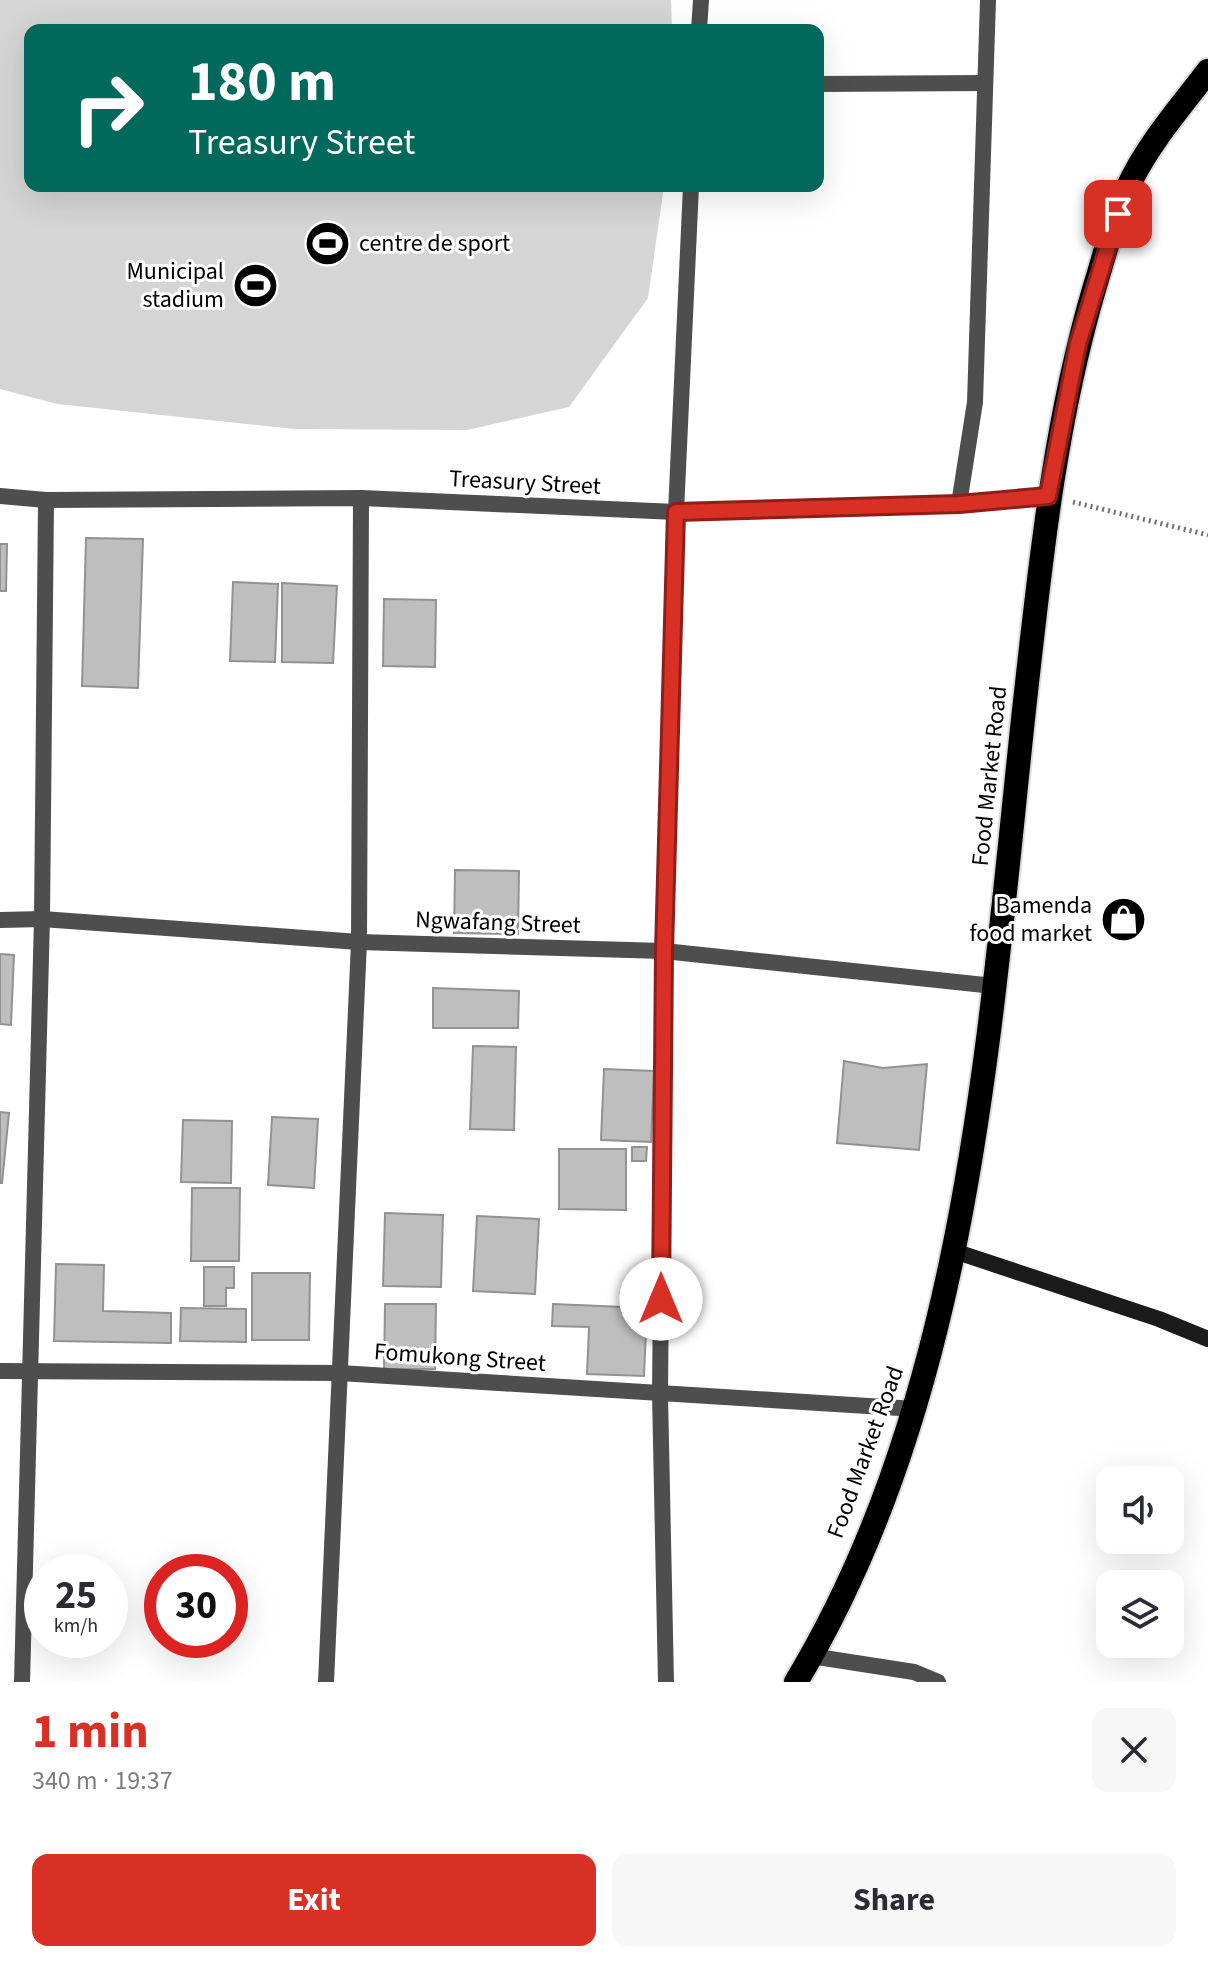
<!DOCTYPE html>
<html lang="en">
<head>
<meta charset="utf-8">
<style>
  body { margin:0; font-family:"Source Sans 3",sans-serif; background:#f7f7f7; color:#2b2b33; height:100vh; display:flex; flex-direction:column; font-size:30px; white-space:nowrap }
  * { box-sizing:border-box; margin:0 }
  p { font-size:26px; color:#7c7c81 }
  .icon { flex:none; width:44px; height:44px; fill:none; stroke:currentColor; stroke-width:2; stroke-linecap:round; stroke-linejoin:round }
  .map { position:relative; height:1682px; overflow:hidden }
  .sheet { display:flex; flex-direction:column; background:#fff; flex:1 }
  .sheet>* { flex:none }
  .banner { position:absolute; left:24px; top:24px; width:800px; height:168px; border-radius:16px; box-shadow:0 8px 32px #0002; background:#00695c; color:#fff; overflow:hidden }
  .buttons { position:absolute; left:1096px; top:1466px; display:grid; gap:16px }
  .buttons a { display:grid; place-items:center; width:88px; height:88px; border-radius:16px; background:#fff; box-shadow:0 8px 32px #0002; font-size:40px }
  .speed { position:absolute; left:24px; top:1554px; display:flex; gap:16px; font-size:40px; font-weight:700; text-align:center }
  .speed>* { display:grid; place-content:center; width:104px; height:104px; border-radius:50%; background:#fff; box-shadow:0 8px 32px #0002; line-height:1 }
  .speed small { font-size:20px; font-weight:400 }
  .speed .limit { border:12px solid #d22; background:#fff; color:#111 }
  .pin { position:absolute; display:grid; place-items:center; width:68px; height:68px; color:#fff; margin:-34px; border-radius:16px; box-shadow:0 4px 12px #0006 }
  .me { position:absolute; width:88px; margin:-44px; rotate:0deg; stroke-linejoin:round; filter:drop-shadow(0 0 6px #0008) }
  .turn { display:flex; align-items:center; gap:28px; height:168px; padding:0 32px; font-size:36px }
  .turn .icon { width:104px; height:104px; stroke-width:2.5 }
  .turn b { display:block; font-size:56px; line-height:68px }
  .round { display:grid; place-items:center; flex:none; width:84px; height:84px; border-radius:16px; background:#f7f7f7 }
  .headline { display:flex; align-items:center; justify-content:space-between; height:136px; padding:0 32px }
  h1 { font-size:48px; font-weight:700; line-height:60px; color:#d93025 }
  .cta { display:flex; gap:16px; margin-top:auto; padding:16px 32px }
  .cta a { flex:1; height:92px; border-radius:16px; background:#d93025; color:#fff; font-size:32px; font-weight:700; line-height:92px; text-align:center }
  .cta a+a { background:#f7f7f7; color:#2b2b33 }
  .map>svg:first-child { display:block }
  .green { fill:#d5d5d5 }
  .building { fill:#bebebe; stroke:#929292; stroke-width:2 }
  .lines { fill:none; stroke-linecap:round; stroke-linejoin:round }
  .highway-casing { stroke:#dbdbdb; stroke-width:28 }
  .path { stroke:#707070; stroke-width:5; stroke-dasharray:2 4; stroke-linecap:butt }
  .lane { stroke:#4e4e4e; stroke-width:16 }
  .street { stroke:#4e4e4e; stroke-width:16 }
  .secondary { stroke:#1b1b1b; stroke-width:16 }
  .highway { stroke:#000; stroke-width:24 }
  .route-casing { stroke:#8d1f18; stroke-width:20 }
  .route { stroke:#d93025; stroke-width:14 }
  .labels { text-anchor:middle; stroke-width:6; stroke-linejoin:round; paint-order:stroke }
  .poi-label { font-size:24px; fill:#000; stroke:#fff; text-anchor:end }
  .street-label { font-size:24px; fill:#000; stroke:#fff }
</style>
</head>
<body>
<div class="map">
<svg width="1208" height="1682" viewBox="0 0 1208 1682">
  <rect width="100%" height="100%" fill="#fff"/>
  <polygon class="green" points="0,0 671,0 672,30 30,30 30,186 664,186 648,298 569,407 467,430 295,429 57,404 0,389"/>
  <g class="building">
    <polygon points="86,538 143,539 138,688 82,686"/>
    <polygon points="0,544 7,544 6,591 0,591"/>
    <polygon points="233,582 278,584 275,662 230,661"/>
    <polygon points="282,583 337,586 333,663 282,662"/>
    <polygon points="384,599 436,600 435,667 383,666"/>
    <polygon points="455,870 519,871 518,934 454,933"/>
    <polygon points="0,954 14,955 11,1025 0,1024"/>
    <polygon points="433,988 519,991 518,1028 433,1028"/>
    <polygon points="473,1046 516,1047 514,1130 470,1129"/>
    <polygon points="844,1061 883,1068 927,1064 919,1150 837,1143"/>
    <polygon points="604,1069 654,1071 651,1142 601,1140"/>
    <polygon points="0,1112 9,1113 2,1183 0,1183"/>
    <polygon points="272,1117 318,1119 314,1188 268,1185"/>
    <polygon points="183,1120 232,1121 231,1183 181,1182"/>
    <polygon points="632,1147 647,1147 646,1161 632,1161"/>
    <polygon points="559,1149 626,1149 626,1210 559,1209"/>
    <polygon points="192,1188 240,1188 239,1261 191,1261"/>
    <polygon points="385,1213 443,1215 441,1287 383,1286"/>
    <polygon points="477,1216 539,1219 535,1294 473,1291"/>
    <polygon points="56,1264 104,1265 103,1311 171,1313 171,1343 54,1341"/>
    <polygon points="204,1267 234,1267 234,1288 226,1288 226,1306 204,1306"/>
    <polygon points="252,1273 310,1273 309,1340 252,1340"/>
    <polygon points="385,1304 436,1304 435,1369 384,1369"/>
    <polygon points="553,1304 647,1308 644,1376 587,1374 589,1327 552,1326"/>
    <polygon points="181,1308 246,1309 246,1342 180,1341"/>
  </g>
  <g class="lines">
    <defs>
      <path id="highway" d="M796,1682C968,1396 989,1034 1024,710C1040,567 1054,424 1095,286C1105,254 1113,219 1127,189C1147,145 1179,109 1208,71"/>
    </defs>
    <use href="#highway" class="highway-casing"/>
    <polyline class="path" points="1073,502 1208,535"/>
    <polyline class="lane" points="811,1656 914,1672 938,1682"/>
    <g class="street">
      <polyline points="699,30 701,0"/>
      <polyline points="818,84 985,83"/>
      <polyline points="0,496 46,500 361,498 676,512 959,504 1048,496"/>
      <polyline points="959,504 975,402 988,0"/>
      <polyline points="0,920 42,919 359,942 664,951 994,986"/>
      <polyline points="0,1371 340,1373 916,1409"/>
      <polyline points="22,1682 42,919 46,500"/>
      <polyline points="326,1682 359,942 361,498"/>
      <polyline points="666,1682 660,1394 664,951 676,512 691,186"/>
    </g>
    <polyline class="secondary" points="954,1251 1159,1319 1208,1339"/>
    <use href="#highway" class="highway"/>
  </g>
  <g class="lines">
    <defs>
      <polyline id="route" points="661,1299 664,951 676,512 959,504 1048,496 1078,344 1118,214"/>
    </defs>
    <use href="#route" class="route-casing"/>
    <use href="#route" class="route"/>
  </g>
  <defs>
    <symbol id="stadium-disc" viewBox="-11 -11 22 22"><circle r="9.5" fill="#000" stroke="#fff"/><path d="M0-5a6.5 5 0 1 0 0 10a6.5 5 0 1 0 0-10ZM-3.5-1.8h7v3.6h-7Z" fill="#fff"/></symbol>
    <symbol id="shop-disc" viewBox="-11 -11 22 22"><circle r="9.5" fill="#000" stroke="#fff"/><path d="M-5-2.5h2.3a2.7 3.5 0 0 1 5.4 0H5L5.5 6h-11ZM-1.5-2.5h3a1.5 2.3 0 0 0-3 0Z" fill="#fff"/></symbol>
  </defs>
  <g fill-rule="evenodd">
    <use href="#stadium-disc" x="302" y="218" width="51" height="51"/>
    <use href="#stadium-disc" x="230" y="260" width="51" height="51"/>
    <use href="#shop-disc" x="1098" y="894" width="51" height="51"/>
  </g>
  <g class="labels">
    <g class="poi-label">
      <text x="359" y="251" text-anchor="start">centre de sport</text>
      <text x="224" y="279">Municipal<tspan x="224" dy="28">stadium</tspan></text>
      <text x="1092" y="913">Bamenda<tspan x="1092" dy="28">food market</tspan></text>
    </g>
    <g class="street-label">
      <text transform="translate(525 482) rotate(3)" y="8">Treasury Street</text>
      <text transform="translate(989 776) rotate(-84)" y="8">Food Market Road</text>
      <text transform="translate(498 922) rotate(2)" y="8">Ngwafang Street</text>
      <text transform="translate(460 1357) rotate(4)" y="8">Fomukong Street</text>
      <text transform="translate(865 1452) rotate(-70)" y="8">Food Market Road</text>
    </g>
  </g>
</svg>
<div class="buttons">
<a><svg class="icon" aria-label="sound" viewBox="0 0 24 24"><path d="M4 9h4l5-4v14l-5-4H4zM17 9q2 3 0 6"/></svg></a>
<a><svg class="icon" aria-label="layers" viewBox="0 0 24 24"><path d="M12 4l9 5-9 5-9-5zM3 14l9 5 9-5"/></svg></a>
</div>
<div class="speed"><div>25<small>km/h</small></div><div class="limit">30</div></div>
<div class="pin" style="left:1118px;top:214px;background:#d93025"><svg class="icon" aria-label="arrive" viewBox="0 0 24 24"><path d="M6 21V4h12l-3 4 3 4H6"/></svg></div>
<svg class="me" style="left:661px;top:1299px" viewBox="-20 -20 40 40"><circle r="19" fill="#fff"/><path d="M0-13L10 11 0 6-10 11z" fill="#d93025"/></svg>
<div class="banner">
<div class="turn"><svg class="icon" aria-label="right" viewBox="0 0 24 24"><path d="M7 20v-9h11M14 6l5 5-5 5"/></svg><div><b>180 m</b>Treasury Street</div></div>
</div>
</div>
<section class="sheet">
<div class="headline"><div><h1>1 min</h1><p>340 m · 19:37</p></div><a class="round"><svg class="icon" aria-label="close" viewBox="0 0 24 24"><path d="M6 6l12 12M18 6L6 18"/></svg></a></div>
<div class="cta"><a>Exit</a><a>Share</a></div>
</section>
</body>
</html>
